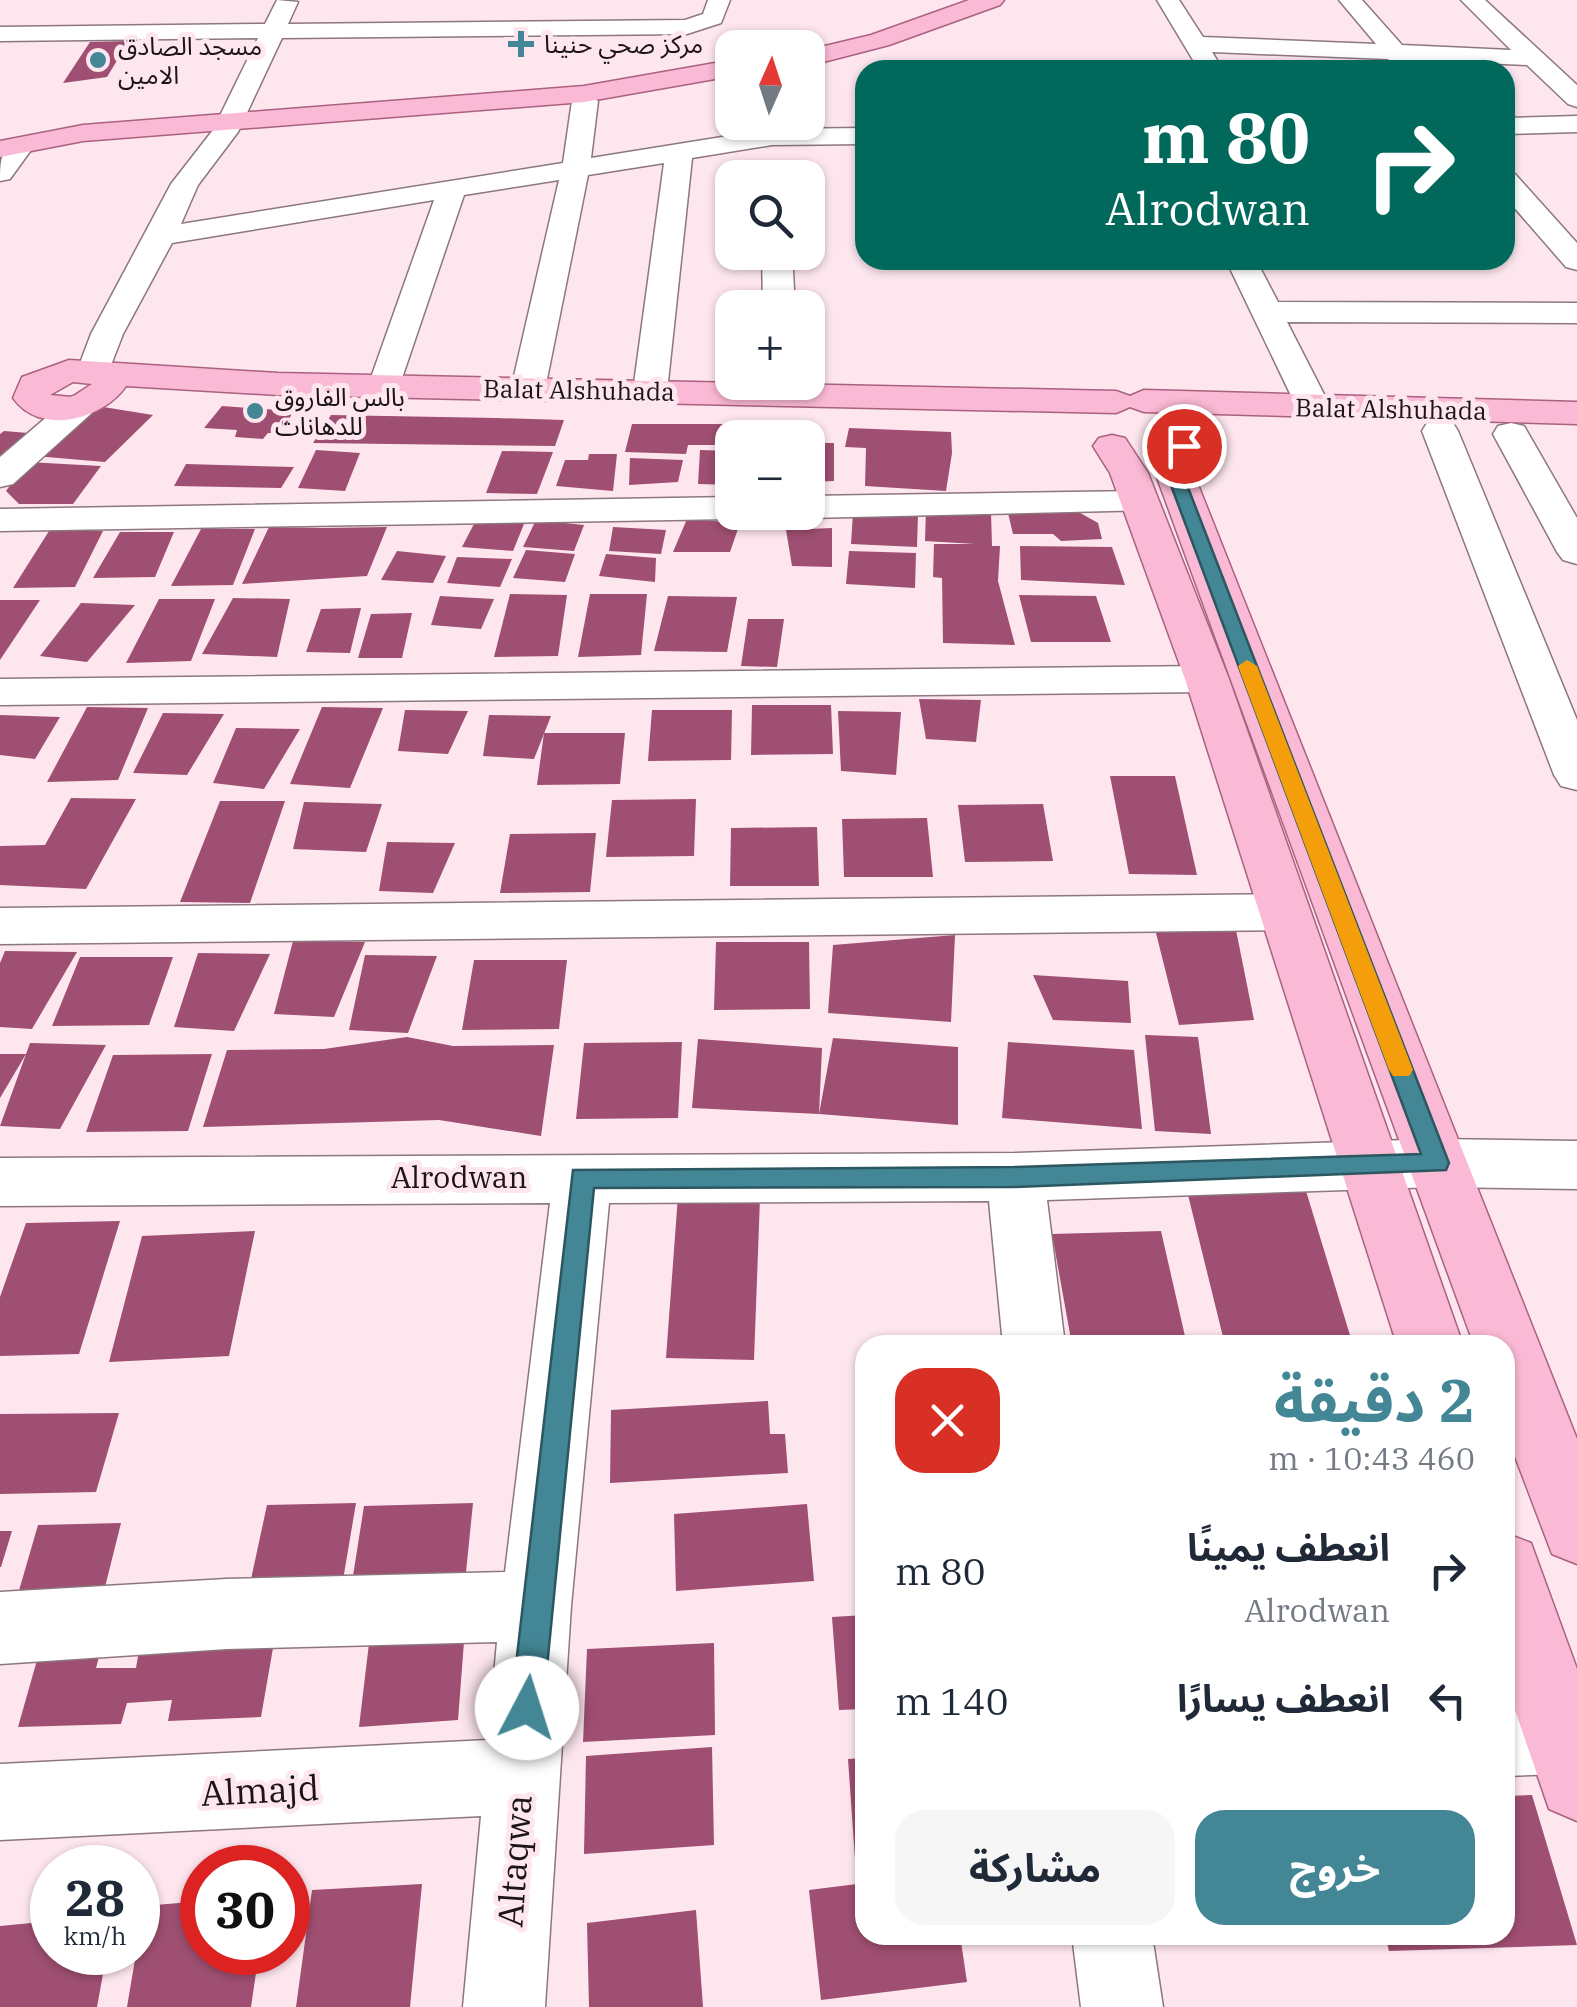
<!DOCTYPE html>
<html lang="ar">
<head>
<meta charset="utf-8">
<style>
  body { margin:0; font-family:"IBM Plex Serif","Noto Sans Arabic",serif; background:#f6f6f7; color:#1f2937; direction:rtl; height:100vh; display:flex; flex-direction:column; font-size:38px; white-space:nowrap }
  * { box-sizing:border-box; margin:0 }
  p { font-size:32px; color:#747a83 }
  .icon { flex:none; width:55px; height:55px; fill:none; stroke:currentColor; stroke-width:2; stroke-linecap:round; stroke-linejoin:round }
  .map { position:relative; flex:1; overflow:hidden; direction:ltr }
  .drawer { position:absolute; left:855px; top:1335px; width:660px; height:610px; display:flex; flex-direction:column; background:#fff; border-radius:30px; box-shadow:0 2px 8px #0004; direction:rtl }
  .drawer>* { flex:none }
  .top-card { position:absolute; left:855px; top:60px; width:660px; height:210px; border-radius:30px; box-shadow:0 2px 8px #0004; direction:rtl; background:#00695c; color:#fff; overflow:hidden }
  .needle { width:65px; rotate:3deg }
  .controls { position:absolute; left:715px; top:30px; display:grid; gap:20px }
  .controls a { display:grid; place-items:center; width:110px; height:110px; border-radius:20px; background:#fff; box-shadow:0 2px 8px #0004; font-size:50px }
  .speed { position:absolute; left:30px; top:1845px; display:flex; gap:20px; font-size:50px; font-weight:700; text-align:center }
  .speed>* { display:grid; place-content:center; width:130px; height:130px; border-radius:50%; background:#fff; box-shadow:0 2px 8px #0004; line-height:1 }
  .speed small { font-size:25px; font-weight:400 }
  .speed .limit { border:15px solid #d22; background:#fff; color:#111 }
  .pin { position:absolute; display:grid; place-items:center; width:85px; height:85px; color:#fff; margin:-42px; border:5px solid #fff; border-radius:50%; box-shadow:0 2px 10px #0007 }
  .me { position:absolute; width:110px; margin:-55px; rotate:5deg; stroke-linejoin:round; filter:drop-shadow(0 0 8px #0008) }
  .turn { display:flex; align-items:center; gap:35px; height:210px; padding:0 40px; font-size:45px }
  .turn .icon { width:130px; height:130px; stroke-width:2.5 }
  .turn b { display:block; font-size:70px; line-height:85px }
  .round { display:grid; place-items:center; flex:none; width:105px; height:105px; border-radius:30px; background:#f6f6f7 }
  .overview { display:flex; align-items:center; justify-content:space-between; height:170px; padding:0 40px }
  h1 { font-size:60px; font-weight:700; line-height:75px; color:#438695 }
  .primary-button { display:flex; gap:20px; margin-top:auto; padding:20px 40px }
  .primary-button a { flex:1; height:115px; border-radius:30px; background:#438695; color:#fff; font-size:40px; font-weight:700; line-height:115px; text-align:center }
  .primary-button a+a { background:#f6f6f7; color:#1f2937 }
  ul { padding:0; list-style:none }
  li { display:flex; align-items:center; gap:30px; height:130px; padding:0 40px }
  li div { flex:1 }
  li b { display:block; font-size:38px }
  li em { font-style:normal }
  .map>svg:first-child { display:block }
  .building { fill:#9f4f71 }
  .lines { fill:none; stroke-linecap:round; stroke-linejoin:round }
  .minor-casing { stroke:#8c777f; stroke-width:3 }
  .major-casing { stroke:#aa617f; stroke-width:3 }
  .minor { fill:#fff; fill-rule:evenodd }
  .major { fill:#fab9d4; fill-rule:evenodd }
  .route { fill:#438695; stroke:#2c5761; stroke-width:2.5 }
  .slow { fill:#f59e0b }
  .poi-dot { fill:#438695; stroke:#fee6ef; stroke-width:4 }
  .labels { text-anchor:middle; stroke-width:10; stroke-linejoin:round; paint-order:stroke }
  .far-poi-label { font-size:25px; fill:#1c1417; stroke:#fee6ef; text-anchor:start }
  .far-street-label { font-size:25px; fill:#1c1417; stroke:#fee6ef }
  .street-label { font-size:30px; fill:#1c1417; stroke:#fee6ef }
  .near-street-label { font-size:35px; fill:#1c1417; stroke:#fee6ef }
</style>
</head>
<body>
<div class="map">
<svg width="1577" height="2007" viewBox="0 0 1577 2007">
  <rect width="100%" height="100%" fill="#fee6ef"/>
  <g class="building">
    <polygon points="129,41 107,77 63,83 90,42"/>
    <polygon points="97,406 153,415 105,462 35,456"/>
    <polygon points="222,406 293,411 283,433 268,433 263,439 235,437 237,430 204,428"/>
    <polygon points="331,415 496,418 564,420 555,446 313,443"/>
    <polygon points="632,424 771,424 772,438 732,438 732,445 688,445 686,454 625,452"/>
    <polygon points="849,428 951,432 952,453 946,491 865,486 866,448 845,447"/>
    <polygon points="4,431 28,433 13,457 0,455 0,434"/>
    <polygon points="808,443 834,443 834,481 808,482"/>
    <polygon points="316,450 360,453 345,491 298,488"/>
    <polygon points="700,450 732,451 732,485 698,484"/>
    <polygon points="502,451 553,452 537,494 486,493"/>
    <polygon points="589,454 617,454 613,491 556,486 565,460 588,460"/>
    <polygon points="630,458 683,460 678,482 629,485"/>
    <polygon points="27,462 101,466 73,504 19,504 6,491"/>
    <polygon points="186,464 294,467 281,488 174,486"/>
    <polygon points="926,510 991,512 992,546 1000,546 998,581 1015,645 943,643 942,578 933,577 934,544 975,544 925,541"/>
    <polygon points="1075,510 1098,523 1102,539 1061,541 1053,534 1013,534 1008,513"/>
    <polygon points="853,512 918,514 917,547 851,544"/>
    <polygon points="687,519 740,523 730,552 673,552"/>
    <polygon points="476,520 524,524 513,551 462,547"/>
    <polygon points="536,520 584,525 574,551 523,547"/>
    <polygon points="269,527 322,528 387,527 367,576 242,584"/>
    <polygon points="613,527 666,530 661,554 609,551"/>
    <polygon points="832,528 832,567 792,566 786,530"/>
    <polygon points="201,529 255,529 233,585 171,586"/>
    <polygon points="49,531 103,531 75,587 13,588"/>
    <polygon points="120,532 174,532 155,577 93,578"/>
    <polygon points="1020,546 1112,547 1125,585 1021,580"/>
    <polygon points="526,550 575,554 565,582 513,578"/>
    <polygon points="397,551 446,556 433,583 381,580"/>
    <polygon points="849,551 916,553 915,588 846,584"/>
    <polygon points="606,554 656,558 655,582 599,576"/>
    <polygon points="457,557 512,559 500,587 447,583"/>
    <polygon points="510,594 567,595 558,656 494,657"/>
    <polygon points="590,594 647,594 641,655 578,657"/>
    <polygon points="1019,595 1096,596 1111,642 1031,642"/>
    <polygon points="440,596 494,599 481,629 431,625"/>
    <polygon points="668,596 737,597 727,652 654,651"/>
    <polygon points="233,598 290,599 277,657 202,654"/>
    <polygon points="159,599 215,599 191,661 126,663"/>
    <polygon points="0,600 40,600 0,660"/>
    <polygon points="81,603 135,605 87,662 40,656"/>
    <polygon points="361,608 350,653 306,652 321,609"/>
    <polygon points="412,613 402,658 358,658 371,614"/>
    <polygon points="748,619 784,619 777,667 741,666"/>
    <polygon points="919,699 981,700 976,742 926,739"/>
    <polygon points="752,705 831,705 833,754 751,755"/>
    <polygon points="87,707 148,708 118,780 47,782"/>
    <polygon points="322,707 383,708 350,788 290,784"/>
    <polygon points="405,710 468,711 448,754 398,751"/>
    <polygon points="652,710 732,710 731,760 648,761"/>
    <polygon points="838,711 901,712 896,775 841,771"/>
    <polygon points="163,713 224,714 187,775 133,773"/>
    <polygon points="0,715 60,717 35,759 0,755"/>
    <polygon points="489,715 551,716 534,759 483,756"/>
    <polygon points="236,728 300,729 264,789 213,783"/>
    <polygon points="544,733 625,733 620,784 537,785"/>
    <polygon points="1110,776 1175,776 1197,875 1129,874"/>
    <polygon points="71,798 136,799 86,889 0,885 0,846 45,845"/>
    <polygon points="696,799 694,856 606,857 612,800"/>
    <polygon points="220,801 285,801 250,903 180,902"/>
    <polygon points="304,802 382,804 366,852 293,849"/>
    <polygon points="1043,804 1053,861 965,862 958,805"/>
    <polygon points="927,818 933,877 844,877 842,819"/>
    <polygon points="817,827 819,886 730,886 731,828"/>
    <polygon points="596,833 590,892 500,893 510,834"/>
    <polygon points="387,842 455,843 433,893 379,891"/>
    <polygon points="1154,925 1236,930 1254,1020 1179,1025"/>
    <polygon points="955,935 951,1022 828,1013 833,945"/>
    <polygon points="293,941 365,942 334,1017 274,1014"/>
    <polygon points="716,942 809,942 810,1009 714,1010"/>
    <polygon points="5,951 77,952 32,1029 0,1027 0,963"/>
    <polygon points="198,953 270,954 234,1031 174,1027"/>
    <polygon points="365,955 437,956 408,1033 349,1030"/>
    <polygon points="80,957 173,957 149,1025 52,1026"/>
    <polygon points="474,960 567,960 559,1029 462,1030"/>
    <polygon points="1033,975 1128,981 1131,1023 1053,1020"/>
    <polygon points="1145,1035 1198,1037 1211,1134 1155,1131"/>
    <polygon points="407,1037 453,1046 554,1045 541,1136 439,1120 203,1127 227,1050 324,1049"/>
    <polygon points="833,1038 958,1047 958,1125 819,1114"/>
    <polygon points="698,1039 822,1048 819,1114 692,1108"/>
    <polygon points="682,1042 678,1118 576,1119 584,1043"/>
    <polygon points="1008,1042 1134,1050 1142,1129 1002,1118"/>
    <polygon points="30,1043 106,1045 60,1129 0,1126 26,1054 0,1098 0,1054 26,1054"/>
    <polygon points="212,1054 188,1131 86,1132 113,1055"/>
    <polygon points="1306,1191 1353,1345 1225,1345 1188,1195"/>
    <polygon points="678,1196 760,1198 754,1360 666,1358"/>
    <polygon points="120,1221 79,1354 0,1356 0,1297 26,1223"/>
    <polygon points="255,1231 229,1356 109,1362 142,1236"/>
    <polygon points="1161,1231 1187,1345 1072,1345 1052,1234"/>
    <polygon points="768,1401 770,1434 785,1434 788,1473 610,1483 611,1410"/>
    <polygon points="119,1413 96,1492 0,1494 0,1414"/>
    <polygon points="356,1503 341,1592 248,1593 267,1505"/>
    <polygon points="473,1503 464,1592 350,1595 364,1506"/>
    <polygon points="807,1504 814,1581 676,1591 674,1514"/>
    <polygon points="121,1523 104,1591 18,1594 38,1525"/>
    <polygon points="0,1531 12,1531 1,1567 0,1567"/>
    <polygon points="865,1615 865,1709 839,1710 832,1617"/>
    <polygon points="465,1629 458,1720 359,1727 370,1635"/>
    <polygon points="185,1635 182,1652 273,1648 261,1717 168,1721 172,1700 127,1703 121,1724 18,1727 43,1639 104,1638 96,1668 136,1668 141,1638"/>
    <polygon points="714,1643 715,1735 583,1742 587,1649"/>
    <polygon points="712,1747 714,1845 584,1854 586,1756"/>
    <polygon points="865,1758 865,1858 855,1859 848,1759"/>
    <polygon points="1532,1795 1577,1945 1389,1951 1385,1935 1505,1935 1505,1796"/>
    <polygon points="865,1883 865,1935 960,1935 967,1982 821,2000 809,1890"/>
    <polygon points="422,1884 410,2007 296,2007 312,1890"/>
    <polygon points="202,1901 202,1952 259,1952 251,2007 127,2007 144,1906"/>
    <polygon points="696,1910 703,2007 589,2007 587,1923"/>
    <polygon points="52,1921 52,1952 107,1952 97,2007 0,2007 0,1926"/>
  </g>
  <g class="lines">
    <defs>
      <g id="minor">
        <polygon points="277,0 298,2 288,24 685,20 703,14 708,0 730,0 721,23 687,34 282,38 238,132 198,185 181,224 563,163 572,101 585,93 598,101 591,158 772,129 865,128 865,144 772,145 692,158 667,391 662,398 650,401 638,398 633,391 664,163 588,175 545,389 540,396 528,399 516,396 511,389 559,180 464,195 397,393 373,393 368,386 434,200 172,243 123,334 106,378 82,378 77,371 91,334 171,184 213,130 258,38 0,41 0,27 265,24"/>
        <polygon points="1157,0 1179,0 1203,37 1376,44 1339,0 1362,0 1402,45 1511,50 1461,0 1485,0 1577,85 1577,107 1568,104 1527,65 1416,60 1422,70 1398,70 1388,59 1212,52 1223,70 1199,70"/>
        <polygon points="1577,116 1577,132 1505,134 1505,118"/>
        <path d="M17,142L31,150L10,179L0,181C0,164 0,147 17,142Z"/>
        <polygon points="1505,172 1515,174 1577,243 1577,270 1566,267 1505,197"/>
        <polygon points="762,252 792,252 795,308 763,308"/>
        <polygon points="1226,260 1256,260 1278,302 1577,303 1577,323 1287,322 1331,408 1326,415 1314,418 1302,415 1297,408"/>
        <polygon points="82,394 94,397 99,404 94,411 13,484 0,487 0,457 70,397"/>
        <polygon points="1440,420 1453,423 1458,431 1577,720 1577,790 1561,786 1554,775 1422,431 1427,423"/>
        <polygon points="1511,423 1524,426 1577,518 1577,564 1563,560 1557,552 1493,434 1498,426"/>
        <polygon points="1140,491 1153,494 1159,502 1153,510 808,518 793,512 808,512 808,496"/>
        <polygon points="732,497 732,512 748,512 745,516 732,519 0,531 0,509"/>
        <polygon points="1207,666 1222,670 1228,679 1222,688 1207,692 0,705 0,679"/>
        <polygon points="1284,894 1302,899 1309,912 1302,925 1284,930 0,944 0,908"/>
        <polygon points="1437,1139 1577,1141 1577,1189 1437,1187 1047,1200 1065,1345 1003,1345 989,1201 609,1203 571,1606 545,2007 463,2007 481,1816 0,1840 0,1764 488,1740 497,1642 226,1649 0,1664 0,1592 226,1579 505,1572 550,1203 0,1206 0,1158 1015,1153"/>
        <polygon points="1561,1700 1577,1706 1577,1768 1561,1774 1505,1776 1505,1702"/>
        <polygon points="1072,1935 1152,1935 1163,2007 1081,2007"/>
      </g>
      <g id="major">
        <polygon points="969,0 1004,0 1000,5 889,45 808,66 808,50 871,35"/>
        <polygon points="732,60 732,76 584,102 83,141 0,157 0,141 83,125 584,86"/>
        <path d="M69,360L278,373L1116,391L1130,396L1144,390L1577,402V424L1144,412L1130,407L1116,413L278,395L126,386C104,419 40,437 13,398L22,377ZM73,382L92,384L72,397L50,395Z"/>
        <polygon points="1112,435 1125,438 1148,473 1229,679 1463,1345 1397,1345 1185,679 1110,473 1093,446 1099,438"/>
        <polygon points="1176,438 1189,441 1195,449 1193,472 1577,1439 1577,1564 1552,1554 1505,1430 1505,1345 1474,1345 1155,472 1157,449 1163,441"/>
        <polygon points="1505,1533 1531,1543 1577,1669 1577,1821 1549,1809 1505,1681"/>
      </g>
    </defs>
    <use href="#minor" class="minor-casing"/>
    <use href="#major" class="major-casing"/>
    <use href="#minor" class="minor"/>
    <use href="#major" class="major"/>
  </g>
  <polygon class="route" points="1184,441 1192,446 1183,452 1182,472 1449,1163 1446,1170 1014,1187 594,1188 543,1708 538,1719 527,1724 515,1719 511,1708 573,1170 1014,1167 1421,1154 1166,472 1168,450"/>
  <polygon class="slow" points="1247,660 1257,666 1413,1070 1409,1076 1393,1076 1389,1070 1238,666"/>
  <g class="poi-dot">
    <path d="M516 29h10v10h10v10h-10v10h-10v-10h-10v-10h10z"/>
    <circle cx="98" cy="60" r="10"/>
    <circle cx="255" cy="411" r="10"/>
  </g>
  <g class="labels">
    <g class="far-poi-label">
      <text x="544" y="53">مركز صحي حنينا</text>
      <text x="118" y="55">مسجد الصادق<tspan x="118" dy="29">الامين</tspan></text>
      <text x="275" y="406">بالس الفاروق<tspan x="275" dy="29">للدهانات</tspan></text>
    </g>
    <g class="far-street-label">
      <text transform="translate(579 390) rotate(1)" y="9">Balat Alshuhada</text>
      <text transform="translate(1391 409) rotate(1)" y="9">Balat Alshuhada</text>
    </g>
    <g class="street-label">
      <text x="459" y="1188">Alrodwan</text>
    </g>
    <g class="near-street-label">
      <text transform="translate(260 1791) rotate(-3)" y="12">Almajd</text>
      <text transform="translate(515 1861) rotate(-86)" y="12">Altaqwa</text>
    </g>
  </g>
</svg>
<div class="controls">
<a><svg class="needle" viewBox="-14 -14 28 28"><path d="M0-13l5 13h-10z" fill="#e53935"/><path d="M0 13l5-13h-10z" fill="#747a83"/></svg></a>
<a><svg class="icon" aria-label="search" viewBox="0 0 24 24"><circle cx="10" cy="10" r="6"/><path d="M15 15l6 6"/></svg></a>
<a>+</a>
<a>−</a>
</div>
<div class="speed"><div>28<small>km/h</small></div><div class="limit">30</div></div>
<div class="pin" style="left:1184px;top:446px;background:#d93025"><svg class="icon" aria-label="arrive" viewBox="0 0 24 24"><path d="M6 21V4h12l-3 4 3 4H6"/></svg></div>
<svg class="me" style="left:527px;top:1708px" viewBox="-20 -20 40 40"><circle r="19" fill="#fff"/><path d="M0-13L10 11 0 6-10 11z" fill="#438695"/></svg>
<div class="top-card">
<div class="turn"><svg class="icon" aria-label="right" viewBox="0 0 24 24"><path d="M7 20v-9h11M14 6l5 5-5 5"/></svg><div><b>80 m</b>Alrodwan</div></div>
</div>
<section class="drawer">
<div class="overview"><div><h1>2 دقيقة</h1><p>460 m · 10:43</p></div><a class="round" style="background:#d93025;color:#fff"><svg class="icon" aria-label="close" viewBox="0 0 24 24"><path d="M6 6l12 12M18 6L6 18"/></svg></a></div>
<ul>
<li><svg class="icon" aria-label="right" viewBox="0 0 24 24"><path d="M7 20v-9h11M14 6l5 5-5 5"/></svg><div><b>انعطف يمينًا</b><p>Alrodwan</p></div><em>80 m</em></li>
<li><svg class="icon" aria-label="left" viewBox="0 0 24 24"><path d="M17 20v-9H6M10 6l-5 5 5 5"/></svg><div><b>انعطف يسارًا</b></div><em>140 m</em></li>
</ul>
<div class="primary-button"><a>خروج</a><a>مشاركة</a></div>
</section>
</div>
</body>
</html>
